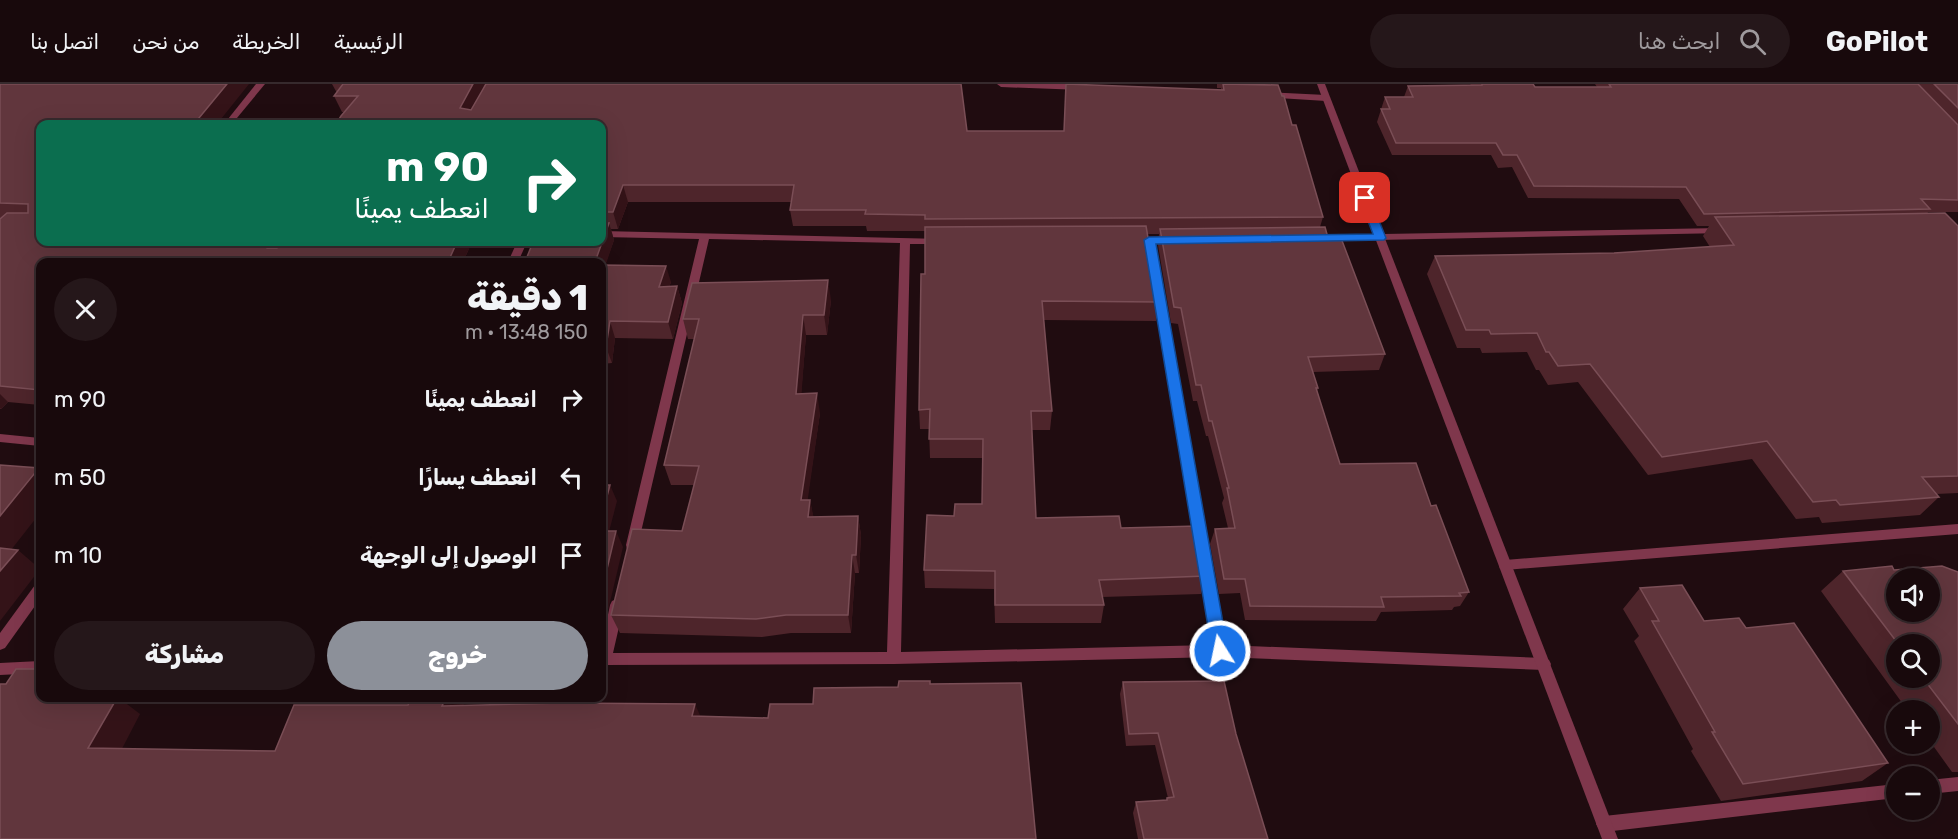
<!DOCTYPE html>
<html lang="ar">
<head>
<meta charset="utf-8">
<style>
  body { margin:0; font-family:Rubik,Vazirmatn,sans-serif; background:#25171a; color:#f1f3f6; direction:rtl; height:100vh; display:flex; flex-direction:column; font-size:22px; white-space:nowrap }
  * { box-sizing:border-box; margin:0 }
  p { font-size:20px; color:#9f9a9d }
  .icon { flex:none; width:33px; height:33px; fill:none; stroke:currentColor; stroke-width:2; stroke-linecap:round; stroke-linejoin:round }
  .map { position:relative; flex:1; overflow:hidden; direction:ltr }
  .panel { position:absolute; left:36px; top:174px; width:570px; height:444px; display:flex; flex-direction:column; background:#18090c; border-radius:12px; box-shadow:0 6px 24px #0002,0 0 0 2px #362a2d; direction:rtl }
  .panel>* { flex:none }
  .banner { position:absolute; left:36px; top:36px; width:570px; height:126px; border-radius:12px; box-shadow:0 6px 24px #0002,0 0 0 2px #362a2d; direction:rtl; background:#0b6e4f; color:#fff; overflow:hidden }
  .controls { position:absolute; left:1886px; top:484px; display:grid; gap:12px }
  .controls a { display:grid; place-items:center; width:54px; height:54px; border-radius:50%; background:#18090c; box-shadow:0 6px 24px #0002,0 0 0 2px #362a2d; font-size:30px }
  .pin { position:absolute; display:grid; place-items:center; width:51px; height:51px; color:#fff; margin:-26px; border-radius:12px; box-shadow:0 3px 9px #0006 }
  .me { position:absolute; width:66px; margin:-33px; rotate:350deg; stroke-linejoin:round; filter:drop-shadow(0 0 4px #0008) }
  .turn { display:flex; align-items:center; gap:21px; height:126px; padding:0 18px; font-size:27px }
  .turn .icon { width:78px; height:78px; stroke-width:2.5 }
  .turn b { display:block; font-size:42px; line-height:51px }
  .round { display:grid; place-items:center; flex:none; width:63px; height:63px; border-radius:32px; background:#25171a }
  .summary { display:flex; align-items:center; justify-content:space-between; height:102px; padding:0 18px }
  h1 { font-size:36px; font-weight:800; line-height:45px }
  .cta { display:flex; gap:12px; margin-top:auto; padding:12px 18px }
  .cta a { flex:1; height:69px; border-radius:36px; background:#8c9099; color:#fff; font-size:24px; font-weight:800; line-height:69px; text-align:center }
  .cta a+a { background:#25171a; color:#f1f3f6 }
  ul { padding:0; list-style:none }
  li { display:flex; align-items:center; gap:18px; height:78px; padding:0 18px }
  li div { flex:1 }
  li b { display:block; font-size:22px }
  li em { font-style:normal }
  header { display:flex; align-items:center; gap:36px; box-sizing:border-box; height:84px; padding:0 30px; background:#18090c; border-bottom:2px solid #362a2d }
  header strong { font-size:28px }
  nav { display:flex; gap:33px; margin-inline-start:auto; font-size:21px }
  .search { width:420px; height:54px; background:#25171a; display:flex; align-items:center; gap:15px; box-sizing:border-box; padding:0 21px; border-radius:33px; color:#9f9a9d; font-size:22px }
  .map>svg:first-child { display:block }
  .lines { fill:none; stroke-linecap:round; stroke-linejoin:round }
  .minor { fill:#7f374c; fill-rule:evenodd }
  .tertiary { fill:#7f374c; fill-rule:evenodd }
  .wall { fill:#4e252b; fill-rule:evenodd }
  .shaded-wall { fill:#341318 }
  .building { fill:#61363d; stroke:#7a4e56; stroke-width:1.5; fill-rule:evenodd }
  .route { fill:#1a73e8; stroke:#114b97; stroke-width:1.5 }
</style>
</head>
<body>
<header>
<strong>GoPilot</strong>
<div class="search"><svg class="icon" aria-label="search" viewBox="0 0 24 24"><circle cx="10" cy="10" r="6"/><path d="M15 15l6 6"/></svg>ابحث هنا</div>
<nav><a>الرئيسية</a><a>الخريطة</a><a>من نحن</a><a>اتصل بنا</a></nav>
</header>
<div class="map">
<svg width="1958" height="755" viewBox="0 0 1958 755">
  <rect width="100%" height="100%" fill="#200c10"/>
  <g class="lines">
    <g class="minor">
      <polygon points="256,0 265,0 232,40 224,40"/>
      <polygon points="997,0 1082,0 1086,3 1082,6 1001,3"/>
      <polygon points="1267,8 1326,11 1330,14 1326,17 1264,13 1263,11"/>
      <polygon points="1722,144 1727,147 1725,149 1326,157 1321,154 1326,151"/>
      <polygon points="602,147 943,155 944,157 939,160 910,160 901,568 1212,561 1145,159 1134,159 1129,156 1134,153 1173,153 1178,156 1177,158 1155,159 1226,561 1544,574 1549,576 1551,580 1549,584 1544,586 1220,573 894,580 602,581 602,560 610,521 612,517 617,515 622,517 624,521 613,569 887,568 900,159 709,155 638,461 637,465 632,466 627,465 626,461 699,155 602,153"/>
      <polygon points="517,158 527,158 518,178 508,178"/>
      <polygon points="0,350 40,354 40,362 0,358"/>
      <polygon points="1958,440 1958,450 1505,486 1500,485 1499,481 1500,477 1505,476"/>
      <polygon points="40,499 40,515 5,564 0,566 0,549 35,501"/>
      <polygon points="40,577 40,589 0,591 0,579"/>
      <polygon points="1958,693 1958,707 1929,710 1929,696"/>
      <polygon points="1896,700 1896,714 1604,748 1599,745 1596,740 1599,735 1604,732"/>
    </g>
    <polygon class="tertiary" points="1317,0 1325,0 1618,755 1602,755"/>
  </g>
  <g class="wall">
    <polygon points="0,0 40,158 267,164 277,164 282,158 472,158 463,178 40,178 40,321 8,318 1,325 0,325 0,135 1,134 0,134"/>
    <polygon points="332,0 961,0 967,47 1064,47 1066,0 1221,6 1221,4 1217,4 1217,0 1272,0 1292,41 1323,133 1320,143 1328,154 1385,270 1379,286 1313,288 1318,304 1317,307 1340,380 1431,422 1469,508 1460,522 1454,523 1452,526 1381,528 1376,537 1245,536 1240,509 1219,510 1210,460 1215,445 1228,444 1222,419 1224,414 1208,352 1206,352 1197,317 1193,317 1178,240 1171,239 1158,161 1159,150 1147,150 1159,218 1156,237 1044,236 1052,327 1050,346 1032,346 1036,434 1121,444 1206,492 1201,510 1102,513 1104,521 1101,539 995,539 994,505 925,504 924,486 954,432 982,420 983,374 930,374 929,345 920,345 919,326 925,190 925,147 867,147 866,142 793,142 790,126 791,118 628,118 618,145 611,145 614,156 605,181 671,198 669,203 677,202 682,219 673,255 615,254 612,279 602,280 602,40 342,28 334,12 337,9"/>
    <polygon points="1470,0 1533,0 1535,3 1597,3 1595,0 1958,0 1958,128 1928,128 1927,130 1958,142 1958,409 1936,410 1939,413 1920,431 1822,439 1819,433 1796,435 1752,375 1648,391 1578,298 1548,301 1539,286 1536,286 1527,268 1482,269 1480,264 1457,264 1427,190 1435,172 1614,169 1710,163 1703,152 1709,142 1697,142 1679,115 1528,114 1512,83 1498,84 1491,71 1392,71 1377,38 1385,13 1404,13 1408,2 1471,1"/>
    <polygon points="831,216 827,251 806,251 801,310 820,329 807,416 810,416 813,433 858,432 861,451 859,489 855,489 851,549 791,549 762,553 620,549 611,531 682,447 694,401 671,401 664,381 695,255 688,255 683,235"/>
    <path d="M1894,486L1958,488V688H1952L1929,656V627H1908L1821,507L1843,487ZM1896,561H1929V594H1896Z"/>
    <polygon points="1640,504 1704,537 1746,544 1888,679 1862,697 1721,717 1691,667 1693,665 1634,557 1639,552 1623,525"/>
    <polygon points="1123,598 1236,650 1268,755 1138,755 1133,729 1136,718 1166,716 1168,714 1155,661 1126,662 1120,610"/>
  </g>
  <g class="shaded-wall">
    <polygon points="227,0 249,0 217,40 194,40"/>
    <polygon points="473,0 485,0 467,40 460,24"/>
    <polygon points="623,101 628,118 618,145 613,128"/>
    <polygon points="609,139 614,156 602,192 602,178 595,178"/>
    <polygon points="457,158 472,158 463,178 448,178"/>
    <polygon points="666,182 671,198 664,219 659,203"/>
    <polygon points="828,196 831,216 827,251 824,231"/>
    <polygon points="677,202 682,219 673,255 668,238"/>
    <polygon points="803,231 806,251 800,329 796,310"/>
    <polygon points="610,237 615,254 612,279 606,263"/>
    <polygon points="817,309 820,329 805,435 801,416"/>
    <polygon points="0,310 8,318 1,325 0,324"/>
    <polygon points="39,384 40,385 40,429 0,480 0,432"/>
    <polygon points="610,401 617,417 605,463 602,456 602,431"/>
    <polygon points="810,416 814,435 808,433"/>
    <polygon points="858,432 861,451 859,489 856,471"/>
    <polygon points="616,447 623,463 603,548 602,545 602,506"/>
    <polygon points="18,466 40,485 0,537 0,487"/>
    <polygon points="852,471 855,489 851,549 848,531"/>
    <polygon points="117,614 119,614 140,630 113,682 88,664"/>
    <polygon points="446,614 466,614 457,640 442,622"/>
    <polygon points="695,620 703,638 692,632"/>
  </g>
  <g class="building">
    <polygon points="0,0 227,0 194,40 40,40 40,158 210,158 265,160 267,164 277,164 282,158 457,158 448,178 40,178 40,306 0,302 0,135 7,129 28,129 28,120 0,119"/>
    <polygon points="343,0 473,0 460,24 471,26 486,0 961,0 967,47 1064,47 1066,0 1224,6 1223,0 1278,1 1282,12 1284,12 1292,41 1296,41 1323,133 925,135 925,131 865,130 866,126 790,126 794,101 623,101 613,128 602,128 602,40 336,40 341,32 358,12 334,12"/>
    <polygon points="1482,0 1533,0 1535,3 1611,3 1609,0 1918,0 1958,41 1958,116 1921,115 1930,125 1704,130 1686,103 1534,102 1517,71 1503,71 1496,59 1396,59 1381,25 1390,25 1385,13 1413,13 1408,2 1482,1"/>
    <polygon points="1934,0 1958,0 1958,24"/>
    <polygon points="1945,129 1958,142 1958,392 1922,393 1939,413 1840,421 1836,416 1813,418 1767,357 1662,373 1590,280 1558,282 1549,268 1546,268 1537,249 1491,250 1489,246 1466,246 1435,172 1614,169 1734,161 1715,133"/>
    <polygon points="602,139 609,139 595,178 525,178 533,158 602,158"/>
    <polygon points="1146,142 1159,218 1042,217 1052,327 1031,327 1036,434 1119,432 1121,444 1198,442 1206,492 1099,496 1104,521 995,521 995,487 924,486 927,431 954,432 955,420 982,420 983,355 929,355 930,325 919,326 921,190 925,190 925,143"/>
    <polygon points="1325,143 1328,154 1341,154 1385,270 1308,273 1318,304 1316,304 1340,380 1416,379 1431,422 1436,421 1469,508 1459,509 1461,512 1381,513 1384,523 1250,522 1245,495 1224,495 1215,445 1235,444 1227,404 1229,404 1212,337 1209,337 1201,301 1196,301 1181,224 1174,223 1160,145"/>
    <polygon points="602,181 666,182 659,203 677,202 668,238 610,237 606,263 602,263"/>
    <polygon points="828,196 824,231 803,231 796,310 817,309 801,416 810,416 808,433 858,432 856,471 852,471 848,531 786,531 756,535 611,531 632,445 682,447 699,382 664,381 699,235 683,235 692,199"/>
    <polygon points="0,381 39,384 0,432"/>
    <polygon points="602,401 610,401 602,431"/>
    <polygon points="602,447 616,447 602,506"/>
    <polygon points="0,464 18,466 0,487"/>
    <path d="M1892,482L1894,486L1942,482L1958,488V640L1923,594H1929V561H1899L1843,487ZM1896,495H1929V528H1896Z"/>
    <polygon points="1682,501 1704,537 1739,534 1746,544 1794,539 1888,679 1743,700 1712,648 1715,648 1652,537 1659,537 1640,504"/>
    <polygon points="16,585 40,585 40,614 117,614 88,664 275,667 294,621 408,621 411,614 446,614 442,622 562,619 695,620 692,632 768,634 770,620 813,620 814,604 898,603 899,597 930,597 930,600 1021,599 1036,755 0,755 0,600 6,600"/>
    <polygon points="1224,597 1236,650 1268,755 1144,755 1136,718 1167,716 1167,714 1174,713 1158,649 1129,650 1123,598"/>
  </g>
  <polygon class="route" points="1365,111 1370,114 1386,154 1384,156 1156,160 1228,567 1225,571 1220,573 1214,571 1212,567 1144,156 1149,153 1373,150 1359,114"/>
</svg>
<div class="controls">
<a><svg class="icon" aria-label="sound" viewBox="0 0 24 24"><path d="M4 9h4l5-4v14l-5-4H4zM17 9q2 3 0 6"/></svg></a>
<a><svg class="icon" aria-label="search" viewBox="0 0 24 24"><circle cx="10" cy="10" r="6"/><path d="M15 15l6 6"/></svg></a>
<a>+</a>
<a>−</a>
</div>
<div class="pin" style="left:1365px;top:114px;background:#d93025"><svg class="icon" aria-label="arrive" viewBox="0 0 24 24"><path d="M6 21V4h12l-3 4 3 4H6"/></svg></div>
<svg class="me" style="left:1220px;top:567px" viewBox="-20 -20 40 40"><circle r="17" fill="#1a73e8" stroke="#fff" stroke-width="3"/><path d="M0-11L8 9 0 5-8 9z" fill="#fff"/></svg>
<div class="banner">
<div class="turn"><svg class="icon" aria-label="right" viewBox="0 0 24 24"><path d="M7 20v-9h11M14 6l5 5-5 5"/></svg><div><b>90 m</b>انعطف يمينًا</div></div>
</div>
<section class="panel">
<div class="summary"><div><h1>1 دقيقة</h1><p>150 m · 13:48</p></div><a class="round"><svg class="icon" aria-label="close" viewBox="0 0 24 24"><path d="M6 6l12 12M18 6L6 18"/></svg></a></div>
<ul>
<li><svg class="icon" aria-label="right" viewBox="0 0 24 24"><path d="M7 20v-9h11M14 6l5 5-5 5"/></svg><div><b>انعطف يمينًا</b></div><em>90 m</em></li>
<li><svg class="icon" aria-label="left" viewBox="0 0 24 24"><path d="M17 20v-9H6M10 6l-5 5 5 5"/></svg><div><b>انعطف يسارًا</b></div><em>50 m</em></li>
<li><svg class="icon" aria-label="arrive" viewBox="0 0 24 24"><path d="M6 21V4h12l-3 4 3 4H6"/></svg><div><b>الوصول إلى الوجهة</b></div><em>10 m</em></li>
</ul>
<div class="cta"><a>خروج</a><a>مشاركة</a></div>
</section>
</div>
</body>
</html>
